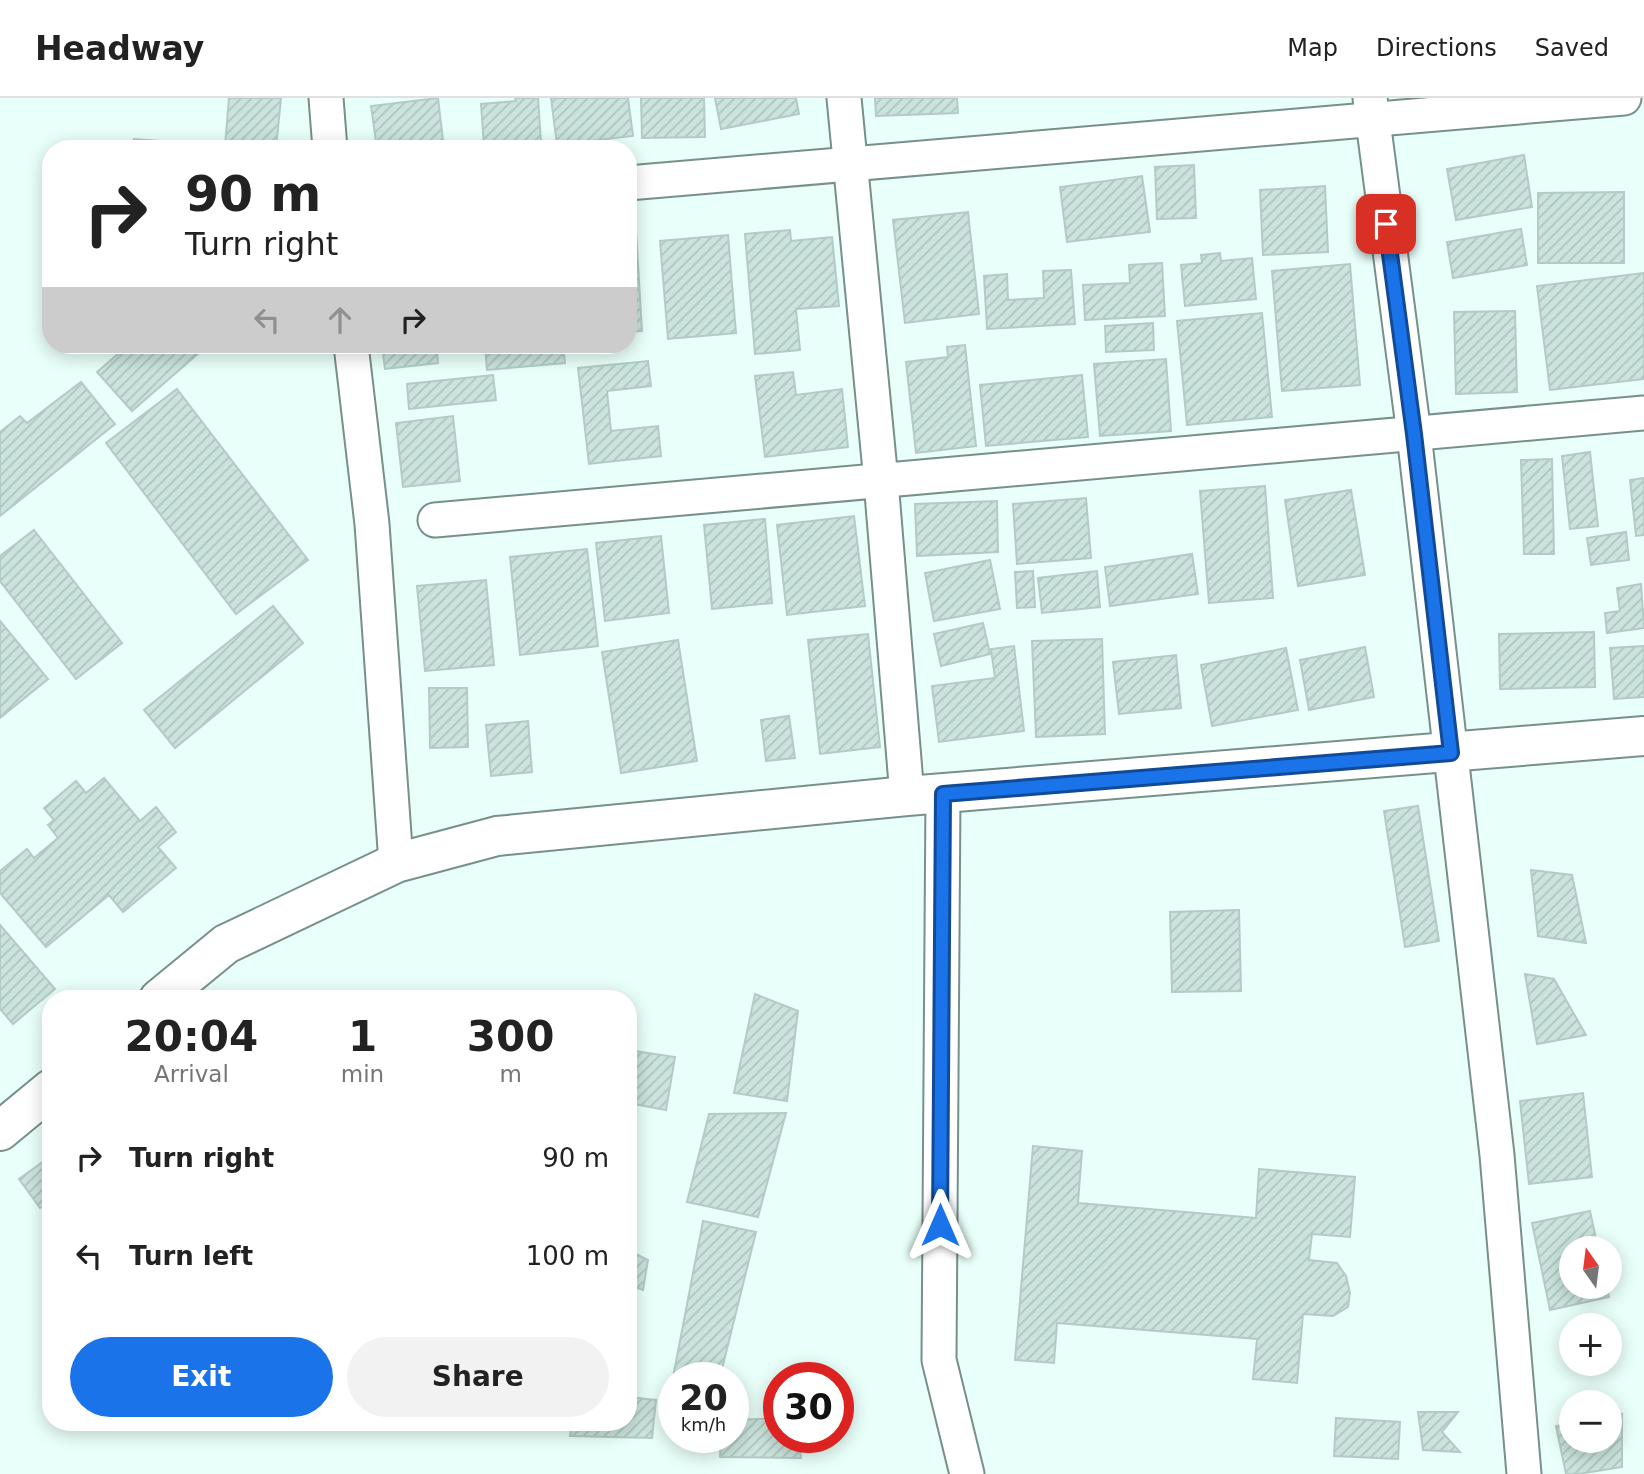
<!DOCTYPE html>
<html lang="en">
<head>
<meta charset="utf-8">
<style>
  body { margin:0; font-family:"DejaVu Sans",sans-serif; background:#f2f2f2; color:#222; height:100vh; display:flex; flex-direction:column; font-size:26px; white-space:nowrap }
  * { box-sizing:border-box; margin:0 }
  p { font-size:23px; color:#767676 }
  .icon { flex:none; width:38px; height:38px; fill:none; stroke:currentColor; stroke-width:2; stroke-linecap:round; stroke-linejoin:round }
  .map { position:relative; flex:1; overflow:hidden }
  .panel { position:absolute; left:42px; top:892px; width:595px; height:441px; display:flex; flex-direction:column; background:#fff; border-radius:28px; box-shadow:0 4px 18px #0003 }
  .panel>* { flex:none }
  .banner { position:absolute; left:42px; top:42px; width:595px; height:214px; border-radius:28px; box-shadow:0 4px 18px #0003; background:#fff; color:#222; overflow:hidden }
  .needle { width:46px; rotate:346deg }
  .tools { position:absolute; left:1559px; top:1138px; display:grid; gap:14px }
  .tools a { display:grid; place-items:center; width:63px; height:63px; border-radius:50%; background:#fff; box-shadow:0 4px 18px #0003; font-size:35px }
  .speed { position:absolute; left:658px; top:1264px; display:flex; gap:14px; font-size:35px; font-weight:700; text-align:center }
  .speed>* { display:grid; place-content:center; width:91px; height:91px; border-radius:50%; background:#fff; box-shadow:0 4px 18px #0003; line-height:1 }
  .speed small { font-size:18px; font-weight:400 }
  .speed .limit { border:10px solid #d22; background:#fff; color:#111 }
  .pin { position:absolute; display:grid; place-items:center; width:60px; height:60px; color:#fff; margin:-30px; border-radius:14px; box-shadow:0 4px 10px #0006 }
  .me { position:absolute; width:77px; margin:-38px; rotate:0deg; stroke-linejoin:round; filter:drop-shadow(0 0 5px #0008) }
  .turn { display:flex; align-items:center; gap:24px; height:147px; padding:0 28px; font-size:32px }
  .turn .icon { width:91px; height:91px; stroke-width:2.5 }
  .turn b { display:block; font-size:49px; line-height:60px }
  .lanes { display:flex; align-items:center; height:66px; padding:0 28px; background:#0003; justify-content:center; gap:35px; direction:ltr }
  .lanes .off { opacity:.35 }
  .eta { display:flex; justify-content:space-evenly; align-items:center; height:119px; text-align:center }
  .eta b { font-size:42px; font-weight:800; line-height:49px }
  .cta { display:flex; gap:14px; margin-top:auto; padding:14px 28px }
  .cta a { flex:1; height:80px; border-radius:42px; background:#1a73e8; color:#fff; font-size:28px; font-weight:800; line-height:80px; text-align:center }
  .cta a+a { background:#f2f2f2; color:#222 }
  ul { padding:0; list-style:none }
  li { display:flex; align-items:center; gap:21px; height:98px; padding:0 28px }
  li div { flex:1 }
  li b { display:block; font-size:26px }
  li em { font-style:normal }
  header { display:flex; align-items:center; gap:42px; box-sizing:border-box; height:98px; padding:0 35px; background:#fff; border-bottom:2px solid #e0e0e0 }
  header strong { font-size:33px }
  nav { display:flex; gap:38px; margin-inline-start:auto; font-size:24px }
  .map>svg:first-child { display:block }
  .building { fill:url(#building-hatch); stroke:#b2ccc5; stroke-width:2 }
  .lines { fill:none; stroke-linecap:round; stroke-linejoin:round }
  .minor-casing { stroke:#77908a; stroke-width:37 }
  .tertiary-casing { stroke:#77908a; stroke-width:42 }
  .minor { stroke:#fff; stroke-width:33 }
  .tertiary { stroke:#fff; stroke-width:38 }
  .route-casing { stroke:#114b97; stroke-width:18 }
  .route { stroke:#1a73e8; stroke-width:12 }
</style>
</head>
<body>
<header>
<strong>Headway</strong>
<nav><a>Map</a><a>Directions</a><a>Saved</a></nav>
</header>
<div class="map">
<svg width="1644" height="1376" viewBox="0 0 1644 1376">
  <defs>
    <pattern id="building-hatch" width="6" height="6" patternUnits="userSpaceOnUse" patternTransform="scale(1.75)"><rect width="6" height="6" fill="#cae4dd"/><path d="M-1 1l2-2M0 6l6-6M5 7l2-2" fill="none" stroke="#aec4be"/></pattern>
  </defs>
  <rect width="100%" height="100%" fill="#e9fff9"/>
  <g class="building">
    <polygon points="229,0 281,0 276,51 133,51 134,41 225,48"/>
    <polygon points="438,0 444,51 377,51 371,8"/>
    <polygon points="515,0 538,0 541,44 484,48 481,6 516,3"/>
    <polygon points="551,0 628,0 633,38 557,47"/>
    <polygon points="641,0 704,0 705,39 642,40"/>
    <polygon points="715,0 796,0 799,16 721,31"/>
    <polygon points="875,0 957,0 958,15 876,18"/>
    <polygon points="1524,57 1532,109 1456,122 1447,71"/>
    <polygon points="1194,67 1196,120 1157,121 1155,69"/>
    <polygon points="1142,78 1150,134 1067,144 1060,89"/>
    <polygon points="1325,88 1328,154 1263,157 1260,92"/>
    <polygon points="1624,94 1624,165 1538,165 1538,95"/>
    <polygon points="968,114 979,216 905,225 893,122"/>
    <polygon points="1521,131 1527,167 1453,180 1447,144"/>
    <polygon points="790,132 791,143 832,139 839,208 796,211 800,252 755,256 745,136"/>
    <polygon points="636,133 642,233 628,234 628,134"/>
    <polygon points="728,137 736,235 668,241 660,143"/>
    <polygon points="1220,155 1221,163 1252,160 1256,201 1185,208 1181,167 1202,165 1201,157"/>
    <polygon points="1162,165 1165,218 1085,222 1083,187 1130,185 1129,167"/>
    <polygon points="1350,166 1360,287 1282,293 1272,173"/>
    <polygon points="1071,172 1075,226 987,231 984,178 1007,176 1008,202 1044,200 1043,173"/>
    <polygon points="1644,175 1644,281 1550,292 1537,188"/>
    <polygon points="1515,213 1517,294 1456,296 1454,214"/>
    <polygon points="1262,215 1272,319 1187,327 1177,223"/>
    <polygon points="1153,225 1154,252 1106,254 1105,228"/>
    <polygon points="128,247 208,247 132,313 97,274"/>
    <polygon points="382,247 475,247 475,249 437,254 438,265 385,271"/>
    <polygon points="485,247 563,247 565,265 487,272"/>
    <polygon points="965,247 976,348 916,355 906,264 948,259 947,249"/>
    <polygon points="1166,261 1171,333 1100,338 1094,266"/>
    <polygon points="648,263 651,288 607,293 611,333 658,328 661,358 589,366 578,270"/>
    <polygon points="793,274 796,297 842,291 848,349 765,359 755,278"/>
    <polygon points="493,277 496,302 409,311 407,286"/>
    <polygon points="1082,277 1088,339 986,348 980,287"/>
    <polygon points="81,284 115,326 0,418 0,334 20,318 27,325"/>
    <polygon points="177,291 308,462 236,516 106,345"/>
    <polygon points="453,318 460,383 403,389 396,325"/>
    <polygon points="1590,354 1598,428 1570,431 1562,358"/>
    <polygon points="1552,361 1554,456 1524,456 1521,362"/>
    <polygon points="1644,380 1644,437 1636,438 1630,382"/>
    <polygon points="1265,388 1273,500 1209,505 1200,393"/>
    <polygon points="1351,392 1365,477 1298,488 1285,402"/>
    <polygon points="1086,400 1091,460 1017,466 1013,406"/>
    <polygon points="997,403 998,454 917,458 915,406"/>
    <polygon points="854,418 865,508 787,517 777,427"/>
    <polygon points="765,421 772,505 712,511 704,427"/>
    <polygon points="34,432 122,545 76,581 0,483 0,458"/>
    <polygon points="1626,434 1629,462 1591,467 1587,440"/>
    <polygon points="661,438 669,515 605,523 596,445"/>
    <polygon points="587,451 598,548 520,557 510,459"/>
    <polygon points="1192,456 1198,496 1110,508 1105,469"/>
    <polygon points="990,462 1000,511 934,523 925,475"/>
    <polygon points="1033,473 1035,509 1017,510 1015,474"/>
    <polygon points="1097,473 1100,509 1042,515 1038,480"/>
    <polygon points="486,482 494,567 425,573 417,488"/>
    <polygon points="1641,486 1644,530 1607,535 1605,515 1620,513 1617,490"/>
    <polygon points="273,508 303,545 175,650 144,612"/>
    <polygon points="0,523 48,581 0,620"/>
    <polygon points="983,525 990,556 941,568 934,536"/>
    <polygon points="1594,534 1595,589 1500,591 1499,536"/>
    <polygon points="868,536 880,649 820,656 808,542"/>
    <polygon points="1102,541 1105,636 1036,639 1032,543"/>
    <polygon points="678,542 697,663 621,675 602,554"/>
    <polygon points="1014,548 1024,633 939,644 932,588 995,580 991,551"/>
    <polygon points="1644,548 1644,599 1614,601 1610,550"/>
    <polygon points="1365,549 1374,599 1309,612 1300,562"/>
    <polygon points="1286,550 1298,612 1212,628 1201,567"/>
    <polygon points="1176,557 1181,610 1119,616 1113,564"/>
    <polygon points="429,590 467,590 468,649 430,650"/>
    <polygon points="789,618 795,660 766,663 761,622"/>
    <polygon points="528,623 532,674 491,678 486,627"/>
    <polygon points="104,680 140,723 156,709 176,734 158,749 176,770 123,814 109,797 46,849 0,795 0,773 27,751 34,760 58,740 48,727 54,722 44,710 76,683 86,695"/>
    <polygon points="1418,708 1439,843 1405,849 1384,713"/>
    <polygon points="1531,772 1572,777 1586,845 1538,838"/>
    <polygon points="1239,812 1241,893 1172,894 1170,814"/>
    <polygon points="0,827 55,891 13,926 0,911"/>
    <polygon points="1525,876 1554,881 1586,937 1537,946"/>
    <polygon points="755,896 798,913 787,1003 734,995"/>
    <polygon points="628,952 675,959 666,1012 628,1005"/>
    <polygon points="1583,995 1592,1079 1529,1086 1520,1003"/>
    <polygon points="786,1015 758,1119 687,1104 709,1016"/>
    <polygon points="1033,1048 1082,1053 1078,1105 1256,1120 1259,1071 1355,1079 1350,1139 1312,1136 1309,1162 1337,1165 1346,1178 1350,1195 1348,1209 1333,1218 1303,1216 1297,1285 1253,1281 1257,1241 1057,1225 1054,1265 1015,1262"/>
    <polygon points="51,1058 51,1103 40,1110 19,1081"/>
    <polygon points="1590,1113 1598,1150 1572,1150 1572,1188 1607,1188 1609,1199 1550,1212 1532,1125"/>
    <polygon points="703,1123 756,1134 720,1279 674,1279 674,1324 665,1321"/>
    <polygon points="628,1152 648,1162 643,1192 628,1187"/>
    <polygon points="628,1299 656,1302 652,1340 570,1338 572,1325 628,1325"/>
    <polygon points="1418,1314 1458,1314 1442,1334 1460,1354 1423,1352"/>
    <polygon points="1622,1316 1622,1369 1579,1376 1566,1376 1556,1328 1572,1325 1572,1342 1610,1342 1610,1318"/>
    <polygon points="779,1320 779,1339 798,1339 801,1360 720,1359 721,1339 733,1339 733,1322"/>
    <polygon points="1336,1320 1400,1324 1398,1361 1334,1358"/>
  </g>
  <g class="lines">
    <defs>
      <g id="minor">
        <polyline points="326,0 330,51"/>
        <polyline points="844,0 881,383 907,698"/>
        <polyline points="1370,0 1414,336 1497,1057 1524,1376"/>
        <polyline points="628,85 1624,0"/>
        <polyline points="351,247 372,426 396,765"/>
        <polyline points="435,422 1644,315"/>
        <polyline points="943,696 939,1262 967,1376"/>
      </g>
      <g id="tertiary">
        <polyline points="159,901 226,846 396,765 497,738 907,698 1644,638"/>
        <polyline points="0,1033 51,991"/>
      </g>
    </defs>
    <use href="#minor" class="minor-casing"/>
    <use href="#tertiary" class="tertiary-casing"/>
    <use href="#minor" class="minor"/>
    <use href="#tertiary" class="tertiary"/>
  </g>
  <g class="lines">
    <defs>
      <polyline id="route" points="940,1127 943,696 1451,655 1414,336 1386,126"/>
    </defs>
    <use href="#route" class="route-casing"/>
    <use href="#route" class="route"/>
  </g>
</svg>
<div class="tools">
<a><svg class="needle" viewBox="-14 -14 28 28"><path d="M0-13l5 13h-10z" fill="#e53935"/><path d="M0 13l5-13h-10z" fill="#767676"/></svg></a>
<a>+</a>
<a>−</a>
</div>
<div class="speed"><div>20<small>km/h</small></div><div class="limit">30</div></div>
<div class="pin" style="left:1386px;top:126px;background:#d93025"><svg class="icon" aria-label="arrive" viewBox="0 0 24 24"><path d="M6 21V4h12l-3 4 3 4H6"/></svg></div>
<svg class="me" style="left:940px;top:1127px" viewBox="-20 -20 40 40"><path d="M0-17L14 15 0 8-14 15z" fill="#1a73e8" stroke="#fff" stroke-width="4"/></svg>
<div class="banner">
<div class="turn"><svg class="icon" aria-label="right" viewBox="0 0 24 24"><path d="M7 20v-9h11M14 6l5 5-5 5"/></svg><div><b>90 m</b>Turn right</div></div>
<div class="lanes"><svg class="icon off" aria-label="left" viewBox="0 0 24 24"><path d="M17 20v-9H6M10 6l-5 5 5 5"/></svg><svg class="icon off" aria-label="ahead" viewBox="0 0 24 24"><path d="M12 20V5M6 11l6-6 6 6"/></svg><svg class="icon" aria-label="right" viewBox="0 0 24 24"><path d="M7 20v-9h11M14 6l5 5-5 5"/></svg></div>
</div>
<section class="panel">
<div class="eta">
<div><b>20:04</b><p>Arrival</p></div>
<div><b>1</b><p>min</p></div>
<div><b>300</b><p>m</p></div>
</div>
<ul>
<li><svg class="icon" aria-label="right" viewBox="0 0 24 24"><path d="M7 20v-9h11M14 6l5 5-5 5"/></svg><div><b>Turn right</b></div><em>90 m</em></li>
<li><svg class="icon" aria-label="left" viewBox="0 0 24 24"><path d="M17 20v-9H6M10 6l-5 5 5 5"/></svg><div><b>Turn left</b></div><em>100 m</em></li>
</ul>
<div class="cta"><a>Exit</a><a>Share</a></div>
</section>
</div>
</body>
</html>
